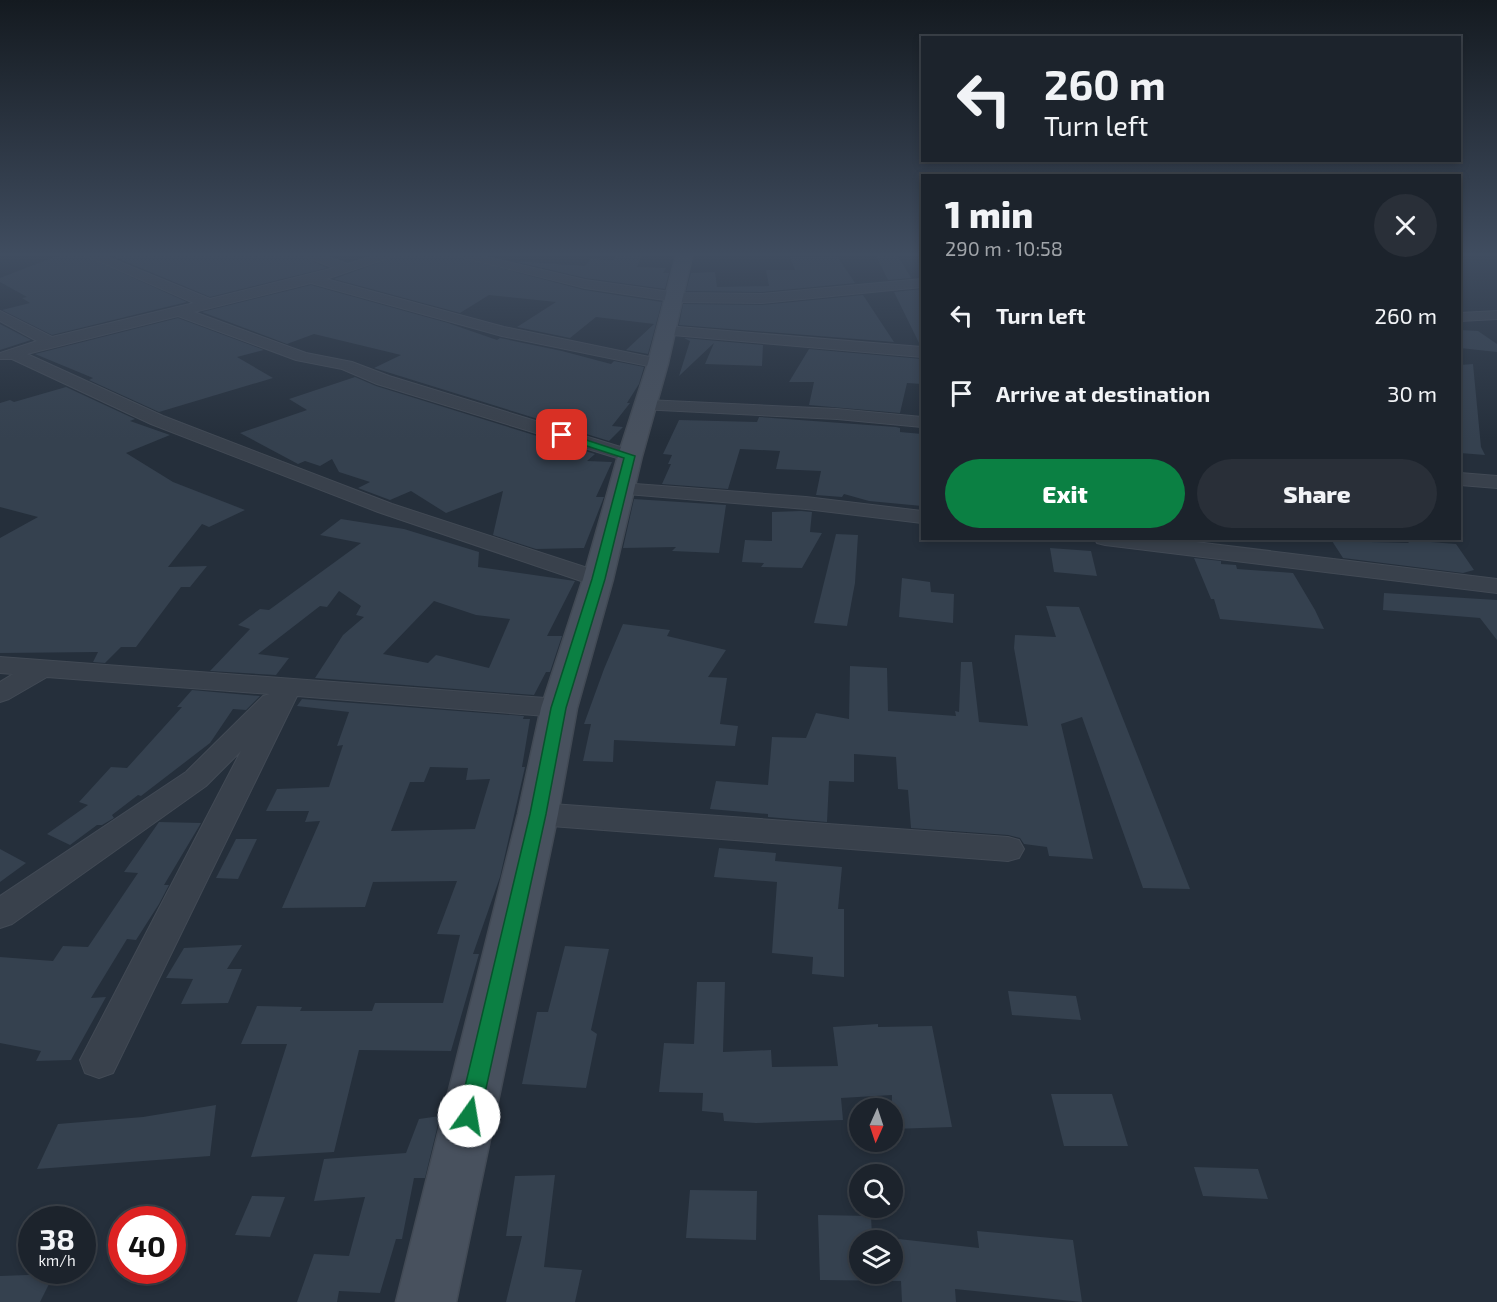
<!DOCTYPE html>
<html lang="en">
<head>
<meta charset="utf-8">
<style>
  body { margin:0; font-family:"Exo 2",sans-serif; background:#292f38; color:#f1f3f6; height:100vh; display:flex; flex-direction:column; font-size:22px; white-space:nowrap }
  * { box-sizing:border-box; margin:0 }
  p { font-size:20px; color:#a0a4a9 }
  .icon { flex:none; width:33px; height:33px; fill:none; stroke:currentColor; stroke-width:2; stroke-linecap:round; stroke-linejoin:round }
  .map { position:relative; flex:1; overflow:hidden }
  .side { position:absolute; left:921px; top:174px; width:540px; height:366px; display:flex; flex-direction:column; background:#1c232c; border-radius:0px; box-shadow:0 3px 9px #0003,0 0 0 2px #3a4048 }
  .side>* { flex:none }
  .top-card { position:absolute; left:921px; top:36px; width:540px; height:126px; border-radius:0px; box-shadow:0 3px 9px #0003,0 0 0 2px #3a4048; background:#1c232c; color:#f1f3f6; overflow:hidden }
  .needle { width:39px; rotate:183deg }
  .fabs { position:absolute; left:849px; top:1098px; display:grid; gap:12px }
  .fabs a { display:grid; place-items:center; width:54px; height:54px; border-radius:50%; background:#1c232c; box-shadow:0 3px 9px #0003,0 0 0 2px #3a4048; font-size:30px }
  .speed { position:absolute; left:18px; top:1206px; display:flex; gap:12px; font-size:30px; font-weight:700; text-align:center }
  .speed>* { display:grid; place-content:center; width:78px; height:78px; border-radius:50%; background:#1c232c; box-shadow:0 3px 9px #0003,0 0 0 2px #3a4048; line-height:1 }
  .speed small { font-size:15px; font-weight:400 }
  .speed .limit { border:9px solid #d22; background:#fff; color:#111 }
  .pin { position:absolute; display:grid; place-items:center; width:51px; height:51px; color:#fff; margin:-26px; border-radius:12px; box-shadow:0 3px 9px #0006 }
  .me { position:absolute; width:66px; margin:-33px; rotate:13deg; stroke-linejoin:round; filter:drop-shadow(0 0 4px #0008) }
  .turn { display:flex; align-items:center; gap:21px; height:126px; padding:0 24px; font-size:27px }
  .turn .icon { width:78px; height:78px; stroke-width:2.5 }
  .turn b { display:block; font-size:42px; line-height:51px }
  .round { display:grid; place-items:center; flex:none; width:63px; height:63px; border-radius:32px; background:#292f38 }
  .head { display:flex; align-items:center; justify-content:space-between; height:102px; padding:0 24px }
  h1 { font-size:36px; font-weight:800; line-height:45px }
  .action { display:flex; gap:12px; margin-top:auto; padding:12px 24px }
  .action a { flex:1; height:69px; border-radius:36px; background:#0b8043; color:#fff; font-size:24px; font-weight:800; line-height:69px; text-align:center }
  .action a+a { background:#292f38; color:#f1f3f6 }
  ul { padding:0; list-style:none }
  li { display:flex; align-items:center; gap:18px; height:78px; padding:0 24px }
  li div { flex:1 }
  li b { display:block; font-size:22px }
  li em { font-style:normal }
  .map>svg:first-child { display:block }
  .building { fill:#35414f; fill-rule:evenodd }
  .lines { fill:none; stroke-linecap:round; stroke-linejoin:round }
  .street-casing { stroke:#424a55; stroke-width:2 }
  .secondary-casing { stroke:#424a55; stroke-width:3 }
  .street { fill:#39414c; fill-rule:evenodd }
  .secondary { fill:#48515e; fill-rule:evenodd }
  .route { fill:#0b8043; stroke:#07532c; stroke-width:1.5 }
</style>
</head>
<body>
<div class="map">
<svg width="1497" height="1302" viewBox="0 0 1497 1302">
  <rect width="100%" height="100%" fill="#252f3b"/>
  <g class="building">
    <polygon points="57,256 85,256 187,302 52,335 2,310 30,303 22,298 27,297 0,282 0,278"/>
    <polygon points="112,256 302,256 327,268 210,297"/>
    <polygon points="396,256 455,256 584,290 662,302 648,354 626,350 654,324 596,317 570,338 517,327 556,302 489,295 460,313 334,279"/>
    <polygon points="616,256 641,256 637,267 666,268 663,273 669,273 665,289 585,278 513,261 585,266 591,259 614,260"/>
    <polygon points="837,256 855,283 762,292 686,291 691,273 715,272 717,287 769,286 766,270 795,270 790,257"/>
    <polygon points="876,256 898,256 911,278 888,280"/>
    <polygon points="311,285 448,323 497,340 500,338 562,351 611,364 614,361 644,367 639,384 627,403 630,403 612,426 623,427 609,441 374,368 401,355 314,334 287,344 202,312"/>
    <polygon points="922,289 922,345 920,345 894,292"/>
    <polygon points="863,295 894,342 679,325 683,304 762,305"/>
    <polygon points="178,318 264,350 237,357 273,378 159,412 89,380 93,378 35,354"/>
    <polygon points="0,324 31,340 0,350"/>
    <polygon points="1460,330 1478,331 1497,344 1497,352 1460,348"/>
    <polygon points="684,338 763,345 762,366 705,364 714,343 679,376 690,341"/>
    <polygon points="809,349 922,359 922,384 907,383 900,413 809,405 814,382 789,382"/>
    <polygon points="1473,364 1481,447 1485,455 1460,453 1460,365"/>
    <polygon points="355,377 376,386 595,454 587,461 612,462 596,497 604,497 584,548 536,549 493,535 503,491 446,513 411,491 390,500 358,488 370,482 339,472 332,459 320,466 305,461 298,464 240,433 307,410 289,399"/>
    <polygon points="66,387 135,419 130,421 170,435 126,453 173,482 245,510 209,527 202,524 168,567 207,566 190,587 181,587 136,647 121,647 105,663 93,662 98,652 0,653 0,538 38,517 0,507 0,403 10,400 14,402"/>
    <polygon points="759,417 896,427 900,428 900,432 922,434 922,506 869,501 844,494 842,497 816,495 821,471 776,469 780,451 740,449 728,489 662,484 671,464 668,464 672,455 663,454 679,420 757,422"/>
    <polygon points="634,499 726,505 719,553 672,551 676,547 623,548"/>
    <polygon points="801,511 812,512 810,532 822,533 802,568 761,567 764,563 742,562 745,540 772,541 772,512"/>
    <path d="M341,519L404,529L479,552L478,567L575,581L547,636H562L550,672H546L534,695L315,678L343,635L364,617L356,615L361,606L339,591L327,607L320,606L258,654L289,658L276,675L210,671L250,629L238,625L260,609L269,610L361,543L320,535ZM434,601L476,615L510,619L489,668L436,655L428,663L383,654Z"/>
    <polygon points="836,534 858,535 855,583 847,626 814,623"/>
    <polygon points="1406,540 1456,544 1474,570 1463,573 1343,558 1332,541 1409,543"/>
    <polygon points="1050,548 1091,551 1097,576 1054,572"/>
    <polygon points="1194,558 1221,561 1221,564 1236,565 1237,569 1293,573 1315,610 1324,629 1220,619 1214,599 1211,599"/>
    <polygon points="902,578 930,582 931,592 954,594 953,623 899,617"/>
    <polygon points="1384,593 1497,600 1497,640 1480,618 1383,610"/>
    <polygon points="1046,606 1079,607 1190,889 1143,888 1082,717 1061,724 1093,859 1049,856 1047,847 1024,844 1020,838 1008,835 911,828 908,790 898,789 896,757 854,754 854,782 829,781 827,822 768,817 768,814 710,809 716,781 768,785 772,737 806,738 816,713 849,719 850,666 887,668 888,711 956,716 955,711 959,712 961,662 972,662 979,722 1028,726 1014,648 1015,635 1056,637"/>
    <polygon points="623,624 670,630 667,636 726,650 708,677 727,678 720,724 738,726 735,746 614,740 613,762 583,761 591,724 584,724 604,669"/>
    <polygon points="192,690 260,696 246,710 233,709 210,743 141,796 138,795 112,815 114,818 102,825 97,825 70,845 47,834 88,805 79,802 111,767 127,768 182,707 177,707"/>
    <path d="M302,699L524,716L523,719H530L522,767H525L500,877L473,954H479L451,1051L359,1050L334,1152L251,1157L287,1044H241L257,1006L302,1007L300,1011H372L375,1003H443L460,935L437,934L457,881L373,882L365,907L282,908L320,821L305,822L309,811H266L277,789L329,787L343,745L337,746L349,712L297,706ZM430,767L468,768L466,780L490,779L475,829L391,831L410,782H424Z"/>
    <polygon points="159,822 201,823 164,885 169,885 159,904 136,940 127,939 91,998 106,997 71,1060 36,1061 41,1051 0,1043 0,957 53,961 63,946 88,947 138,873 124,872"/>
    <polygon points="236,839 257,839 238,879 216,878"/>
    <polygon points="719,848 776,853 775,861 842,867 838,909 844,909 844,977 812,974 813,957 772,953 777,882 714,877"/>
    <polygon points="0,849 26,863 0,882"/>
    <polygon points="242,945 227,969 242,969 228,1003 181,1004 193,979 166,978 184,948"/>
    <polygon points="565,946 609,949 591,1030 597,1034 586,1088 522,1084 537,1012 548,1012"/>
    <polygon points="697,982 725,982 723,1052 771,1050 772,1067 838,1066 833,1027 878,1024 878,1027 932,1026 952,1127 892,1129 892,1095 841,1098 843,1120 756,1123 724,1121 723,1113 702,1111 703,1093 659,1092 664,1043 694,1044"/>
    <polygon points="1008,991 1076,996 1081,1020 1012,1015"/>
    <polygon points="1051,1094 1112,1094 1128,1146 1064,1146"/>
    <polygon points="216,1105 210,1156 37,1169 58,1124 143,1117"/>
    <polygon points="440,1116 425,1178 414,1178 402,1239 396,1239 380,1293 339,1291 337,1302 297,1302 314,1254 349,1256 365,1197 314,1201 324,1159 406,1153 419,1119"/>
    <polygon points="1194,1167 1258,1169 1268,1199 1203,1196"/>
    <polygon points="555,1175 544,1267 582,1270 575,1302 506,1302 522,1236 506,1236 515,1176"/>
    <polygon points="690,1190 757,1191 756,1240 686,1238"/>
    <polygon points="252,1196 285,1197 270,1237 235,1235"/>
    <path d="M818,1215L871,1216L872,1236L979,1248L977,1231L1073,1240L1082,1302L955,1289L956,1302H902L901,1281L820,1280ZM860,1240H892V1274H860Z"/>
    <polygon points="54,1274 40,1302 0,1302 0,1276"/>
  </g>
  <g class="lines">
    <defs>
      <g id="street">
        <polygon points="87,256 105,256 210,299 334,268 304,256 325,256 348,264 373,256 394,256 326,279 504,327 664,360 666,363 658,368 502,336 311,283 194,312 306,353 352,362 389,376 637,452 640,456 637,460 630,462 377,384 342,369 296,360 178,316 27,354 163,416 392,504 606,574 610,579 606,584 598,586 590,584 378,512 151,424 12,359 0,359 0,353 37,341 0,321 0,311 52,337 194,303"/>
        <polygon points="457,256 482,256 585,280 678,293 762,294 922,279 922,287 762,303 678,302 585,288"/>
        <polygon points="1497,311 1497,319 1460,321 1460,313"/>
        <polygon points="666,326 922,347 922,357 661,334 658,331"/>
        <polygon points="646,400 837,409 922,417 922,427 837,419 640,409 637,405 640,401"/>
        <polygon points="1460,473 1497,476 1497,488 1460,485"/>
        <polygon points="622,483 806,497 922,511 922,523 806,509 615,493 612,489 615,485"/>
        <polygon points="1094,538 1163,538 1497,579 1497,593 1105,545 1097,543"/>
        <polygon points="0,657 559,699 569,702 573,708 569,714 559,717 297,696 113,1073 99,1078 85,1073 80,1060 241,751 206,786 12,924 0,928 0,896 186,772 263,696 270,694 47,677 9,699 0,702 0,682 13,674 0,673"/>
        <polygon points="538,803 1008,837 1019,840 1024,849 1019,858 1008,861 538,825 527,822 523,814 527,806"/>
      </g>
      <polygon id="secondary" points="676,256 692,256 668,363 642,456 613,579 577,708 558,814 456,1302 396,1302 518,814 541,708 583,579 618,456 648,363"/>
    </defs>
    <use href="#street" class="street-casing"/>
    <use href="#secondary" class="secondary-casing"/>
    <use href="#street" class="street"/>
    <use href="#secondary" class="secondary"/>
  </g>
  <linearGradient id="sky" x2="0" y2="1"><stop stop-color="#141a20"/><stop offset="0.58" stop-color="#404d60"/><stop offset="1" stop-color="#404d60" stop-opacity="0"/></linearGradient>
  <rect width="1497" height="439" fill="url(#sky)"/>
  <polygon class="route" points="562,432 635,456 605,579 566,708 546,814 480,1116 477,1123 469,1126 461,1123 458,1116 530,814 551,708 592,579 624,458 559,437 557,435"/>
</svg>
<div class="fabs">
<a><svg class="needle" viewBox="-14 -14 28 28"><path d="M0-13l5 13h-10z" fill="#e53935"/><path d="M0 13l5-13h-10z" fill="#a0a4a9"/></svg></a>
<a><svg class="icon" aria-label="search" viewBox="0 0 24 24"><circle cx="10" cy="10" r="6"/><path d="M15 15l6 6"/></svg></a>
<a><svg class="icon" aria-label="layers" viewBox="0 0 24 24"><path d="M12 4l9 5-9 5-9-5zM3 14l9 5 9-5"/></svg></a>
</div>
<div class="speed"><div>38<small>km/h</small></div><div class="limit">40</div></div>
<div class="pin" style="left:562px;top:435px;background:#d93025"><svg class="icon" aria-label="arrive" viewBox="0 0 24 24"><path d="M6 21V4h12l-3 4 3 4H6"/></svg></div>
<svg class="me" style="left:469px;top:1116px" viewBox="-20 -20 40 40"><circle r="19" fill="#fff"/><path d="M0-13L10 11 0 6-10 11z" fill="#0b8043"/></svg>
<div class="top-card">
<div class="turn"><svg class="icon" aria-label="left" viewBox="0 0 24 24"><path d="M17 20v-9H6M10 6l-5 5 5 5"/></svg><div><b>260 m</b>Turn left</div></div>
</div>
<section class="side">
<div class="head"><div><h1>1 min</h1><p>290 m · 10:58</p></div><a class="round"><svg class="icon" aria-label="close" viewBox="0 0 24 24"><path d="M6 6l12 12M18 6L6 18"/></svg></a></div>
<ul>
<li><svg class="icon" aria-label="left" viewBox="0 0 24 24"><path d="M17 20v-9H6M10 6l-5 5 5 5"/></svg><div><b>Turn left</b></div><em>260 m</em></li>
<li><svg class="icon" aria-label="arrive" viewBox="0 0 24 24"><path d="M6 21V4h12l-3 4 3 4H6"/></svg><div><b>Arrive at destination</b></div><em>30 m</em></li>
</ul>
<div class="action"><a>Exit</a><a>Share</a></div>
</section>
</div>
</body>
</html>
